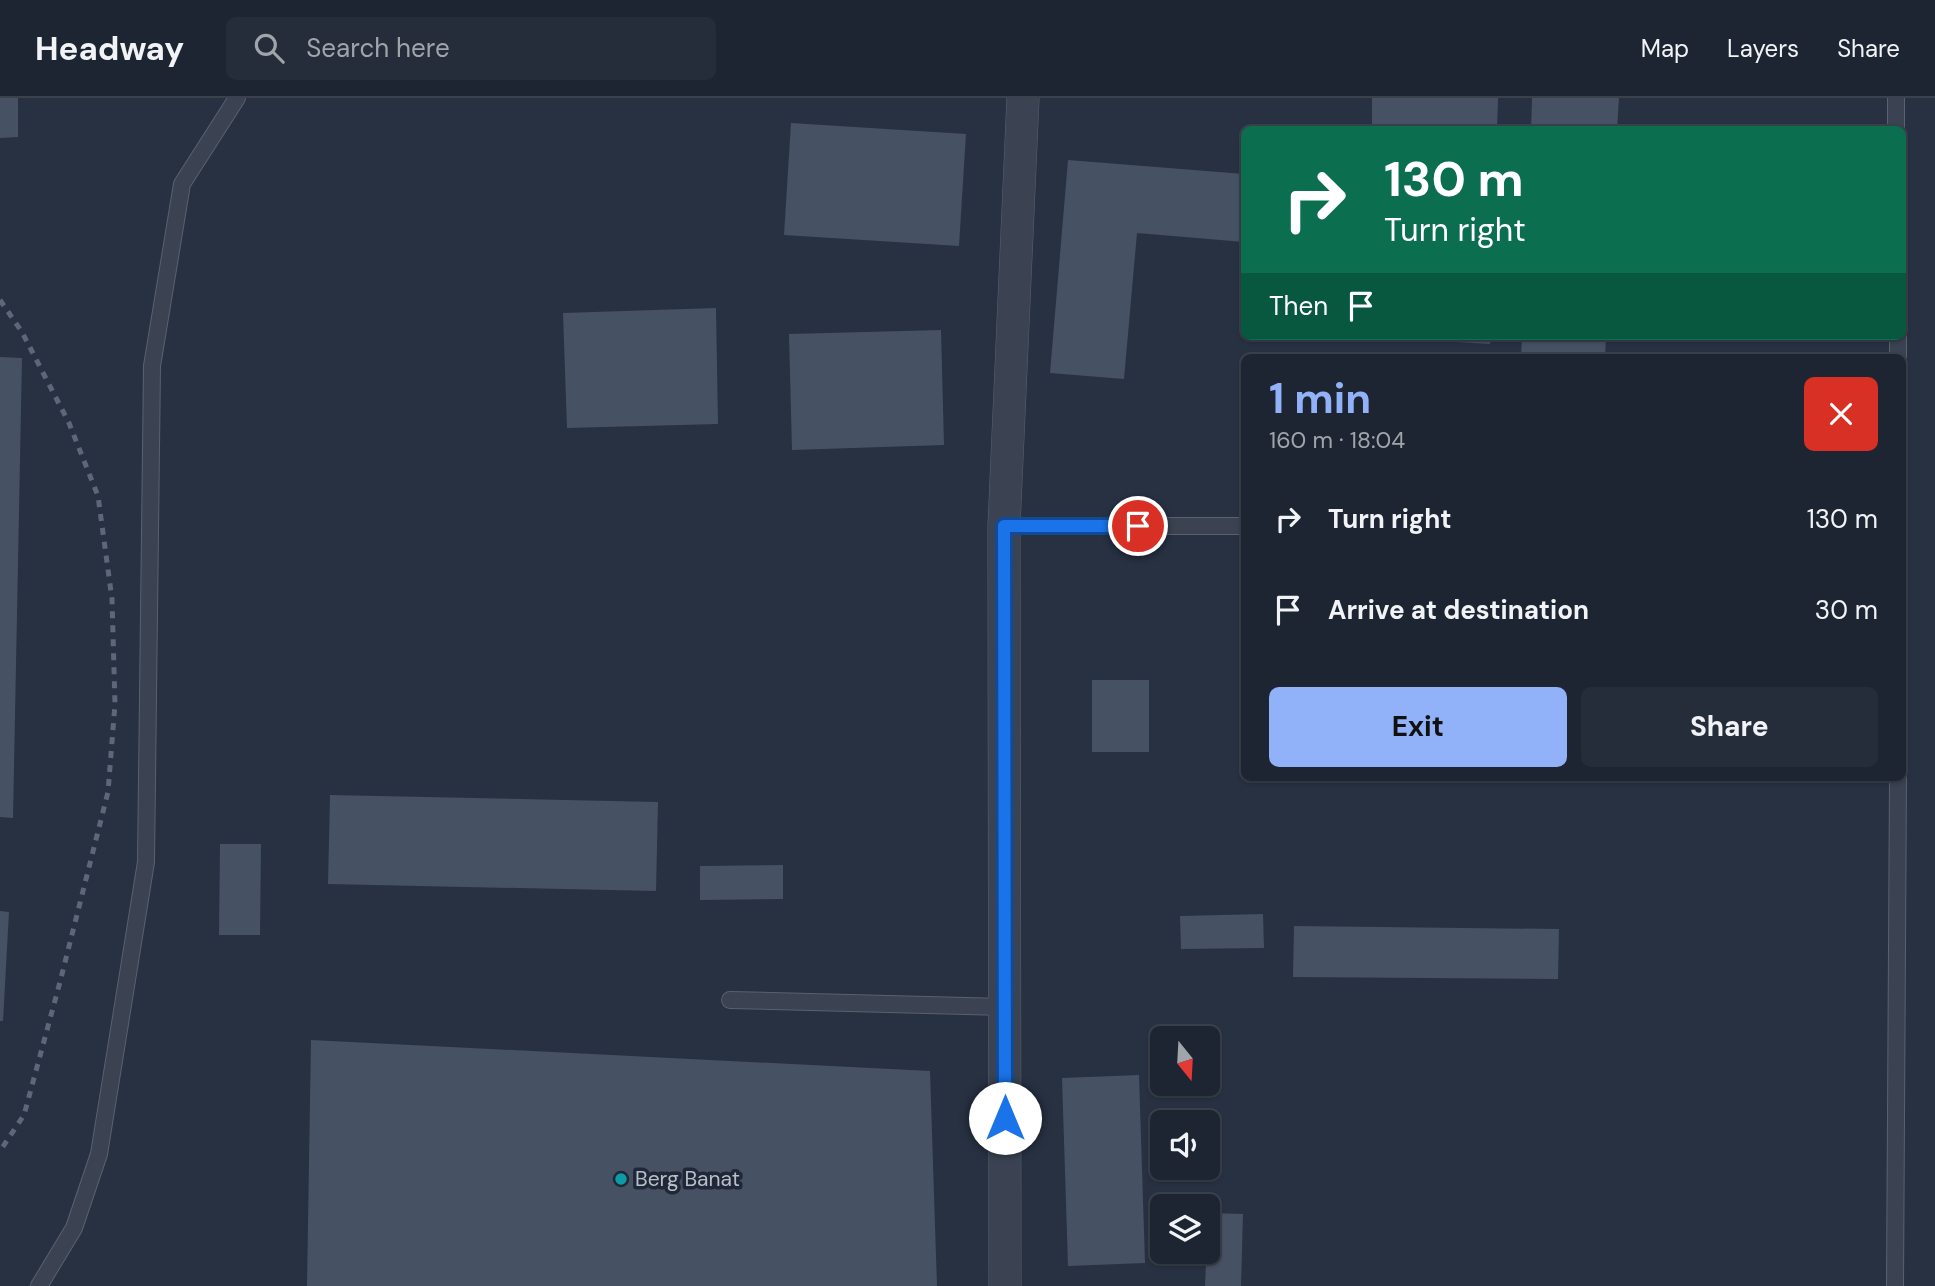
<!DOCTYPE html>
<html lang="en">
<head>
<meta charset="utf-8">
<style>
  body { margin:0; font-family:"DM Sans",sans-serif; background:#252d3a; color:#f1f3f6; height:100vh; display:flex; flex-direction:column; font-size:26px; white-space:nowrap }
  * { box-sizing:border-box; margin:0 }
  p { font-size:23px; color:#a0a5ac }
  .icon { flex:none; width:38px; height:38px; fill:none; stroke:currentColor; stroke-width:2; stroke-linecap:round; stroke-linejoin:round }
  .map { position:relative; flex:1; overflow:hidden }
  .side { position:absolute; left:1241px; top:256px; width:665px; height:427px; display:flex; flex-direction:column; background:#1d2532; border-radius:10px; box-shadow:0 2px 5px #0004,0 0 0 2px #3b424d }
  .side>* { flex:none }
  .banner { position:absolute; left:1241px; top:28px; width:665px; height:214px; border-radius:10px; box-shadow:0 2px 5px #0004,0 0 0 2px #3b424d; background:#0b6e4f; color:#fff; overflow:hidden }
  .needle { width:46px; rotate:162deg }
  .controls { position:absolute; left:1150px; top:928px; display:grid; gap:14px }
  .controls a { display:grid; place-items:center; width:70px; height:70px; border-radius:10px; background:#1d2532; box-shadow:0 2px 5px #0004,0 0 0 2px #3b424d; font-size:35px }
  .pin { position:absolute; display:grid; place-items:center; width:60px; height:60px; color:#fff; margin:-30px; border:4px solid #fff; border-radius:50%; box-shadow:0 2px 7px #0007 }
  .me { position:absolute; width:77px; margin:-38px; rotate:0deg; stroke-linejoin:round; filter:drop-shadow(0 0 5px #0008) }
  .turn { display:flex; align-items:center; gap:24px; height:147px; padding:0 28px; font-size:32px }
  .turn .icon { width:91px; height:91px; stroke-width:2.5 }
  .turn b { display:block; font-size:49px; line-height:60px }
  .then { display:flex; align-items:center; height:66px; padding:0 28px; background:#0003; gap:14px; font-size:26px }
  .round { display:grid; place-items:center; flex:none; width:74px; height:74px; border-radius:10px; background:#252d3a }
  .headline { display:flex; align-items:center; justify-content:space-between; height:119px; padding:0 28px }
  h1 { font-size:42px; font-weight:700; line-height:52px; color:#91b2f8 }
  .cta { display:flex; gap:14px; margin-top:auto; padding:14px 28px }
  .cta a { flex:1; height:80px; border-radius:10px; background:#91b2f8; color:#111; font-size:28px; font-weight:700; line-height:80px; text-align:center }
  .cta a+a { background:#252d3a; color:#f1f3f6 }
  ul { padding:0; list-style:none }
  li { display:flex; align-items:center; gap:21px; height:91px; padding:0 28px }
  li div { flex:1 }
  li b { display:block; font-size:26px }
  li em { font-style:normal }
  header { display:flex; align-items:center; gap:42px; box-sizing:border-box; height:98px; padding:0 35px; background:#1d2532; border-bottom:2px solid #3b424d }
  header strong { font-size:33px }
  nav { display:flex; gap:38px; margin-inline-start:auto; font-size:24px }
  .search { width:490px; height:63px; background:#252d3a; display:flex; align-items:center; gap:18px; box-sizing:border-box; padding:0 24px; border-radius:10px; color:#a0a5ac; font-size:26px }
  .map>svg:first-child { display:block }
  .building { fill:#465164 }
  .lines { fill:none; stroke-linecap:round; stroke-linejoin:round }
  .lane-casing { stroke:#59616f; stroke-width:18 }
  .street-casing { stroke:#59616f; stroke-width:33 }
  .lane { stroke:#3b4352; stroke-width:16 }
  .street { stroke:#3b4352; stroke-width:32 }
  .rail { stroke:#5d6779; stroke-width:5; stroke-dasharray:7 7; stroke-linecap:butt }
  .route-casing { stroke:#114b97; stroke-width:18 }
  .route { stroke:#1a73e8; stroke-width:12 }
  .culture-dot { fill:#0f9aa8; stroke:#202837; stroke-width:2.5 }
  .labels { text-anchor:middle; stroke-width:7; stroke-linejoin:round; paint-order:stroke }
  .poi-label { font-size:21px; fill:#b8bfcc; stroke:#202837; text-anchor:start }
</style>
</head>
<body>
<header>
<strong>Headway</strong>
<div class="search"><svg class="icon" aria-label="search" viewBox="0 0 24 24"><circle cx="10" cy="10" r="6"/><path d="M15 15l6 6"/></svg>Search here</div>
<nav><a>Map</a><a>Layers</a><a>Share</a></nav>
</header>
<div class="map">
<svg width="1935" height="1188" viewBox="0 0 1935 1188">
  <rect width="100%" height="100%" fill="#273142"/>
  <g class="building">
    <polygon points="0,0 18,0 18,39 0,40"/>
    <polygon points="1372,0 1498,0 1497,32 1372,32"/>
    <polygon points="1532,0 1619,0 1617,32 1531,32"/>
    <polygon points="791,25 966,36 959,148 784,137"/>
    <polygon points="1068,62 1244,76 1244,144 1137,135 1124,281 1050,275"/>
    <polygon points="716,210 718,326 567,330 563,215"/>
    <polygon points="941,232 944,347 792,352 789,236"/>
    <polygon points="1387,238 1490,238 1490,246 1387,240"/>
    <polygon points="1522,238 1606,238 1605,259 1521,259"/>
    <polygon points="0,259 22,260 13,720 0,719"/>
    <rect x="1092" y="582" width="57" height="72"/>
    <polygon points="330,697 658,704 656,793 328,786"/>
    <polygon points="220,746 261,746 260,837 219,837"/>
    <polygon points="783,767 783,801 700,802 700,768"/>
    <polygon points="0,813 9,814 3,923 0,923"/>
    <polygon points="1263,816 1264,850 1181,851 1180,818"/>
    <polygon points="1294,828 1559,831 1558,881 1293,879"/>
    <polygon points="311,942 930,973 937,1188 307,1188"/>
    <polygon points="1139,977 1145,1165 1068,1168 1062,980"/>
    <polygon points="1208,1115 1243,1116 1241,1188 1205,1188"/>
  </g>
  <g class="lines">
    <defs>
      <g id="lane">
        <polyline points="1896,0 1896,32"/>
        <polyline points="1898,238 1898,259"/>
        <polyline points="1004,428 1244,428"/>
        <polyline points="730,902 1005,909"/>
        <polyline points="39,1188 74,1130 99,1056 146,764 152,268 182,86 237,0"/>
        <polyline points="1895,1188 1898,679"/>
      </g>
      <polyline id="street" points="1005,1188 1004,428 1023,0"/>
    </defs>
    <use href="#lane" class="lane-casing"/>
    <use href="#street" class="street-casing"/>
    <use href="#lane" class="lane"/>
    <use href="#street" class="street"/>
    <polyline class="rail" points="0,202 22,234 69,325 98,398 112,501 115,606 108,694 60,884 24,1017 0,1053"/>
  </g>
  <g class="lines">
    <defs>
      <polyline id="route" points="1005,1020 1004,428 1138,428"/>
    </defs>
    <use href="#route" class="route-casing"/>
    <use href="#route" class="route"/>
  </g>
  <circle class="culture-dot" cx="621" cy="1081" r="7"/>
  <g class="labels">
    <g class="poi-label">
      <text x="635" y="1088">Berg Banat</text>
    </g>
  </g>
</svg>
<div class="controls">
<a><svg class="needle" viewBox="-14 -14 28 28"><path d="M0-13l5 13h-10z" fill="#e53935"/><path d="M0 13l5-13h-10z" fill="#a0a5ac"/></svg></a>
<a><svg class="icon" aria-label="sound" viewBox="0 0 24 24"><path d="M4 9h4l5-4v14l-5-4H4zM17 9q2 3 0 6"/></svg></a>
<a><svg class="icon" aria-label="layers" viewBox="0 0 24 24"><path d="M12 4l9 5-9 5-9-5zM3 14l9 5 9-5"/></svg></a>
</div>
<div class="pin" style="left:1138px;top:428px;background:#d93025"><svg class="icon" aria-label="arrive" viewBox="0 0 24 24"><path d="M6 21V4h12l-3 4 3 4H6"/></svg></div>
<svg class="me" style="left:1005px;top:1020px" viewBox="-20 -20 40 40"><circle r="19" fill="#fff"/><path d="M0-13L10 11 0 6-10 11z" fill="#1a73e8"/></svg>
<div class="banner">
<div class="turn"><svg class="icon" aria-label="right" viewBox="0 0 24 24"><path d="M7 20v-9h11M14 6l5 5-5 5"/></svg><div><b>130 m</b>Turn right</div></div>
<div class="then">Then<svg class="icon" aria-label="arrive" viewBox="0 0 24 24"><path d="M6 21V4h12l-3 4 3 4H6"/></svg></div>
</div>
<section class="side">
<div class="headline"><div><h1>1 min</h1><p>160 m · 18:04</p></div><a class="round" style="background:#d93025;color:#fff"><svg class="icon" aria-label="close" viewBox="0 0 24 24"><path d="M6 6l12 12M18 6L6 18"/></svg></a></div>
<ul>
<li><svg class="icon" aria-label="right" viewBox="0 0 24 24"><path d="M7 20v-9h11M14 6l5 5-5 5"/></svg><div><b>Turn right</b></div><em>130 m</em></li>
<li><svg class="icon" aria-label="arrive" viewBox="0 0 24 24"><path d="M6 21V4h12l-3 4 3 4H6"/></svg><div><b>Arrive at destination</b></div><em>30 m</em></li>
</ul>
<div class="cta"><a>Exit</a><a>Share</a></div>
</section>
</div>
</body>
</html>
